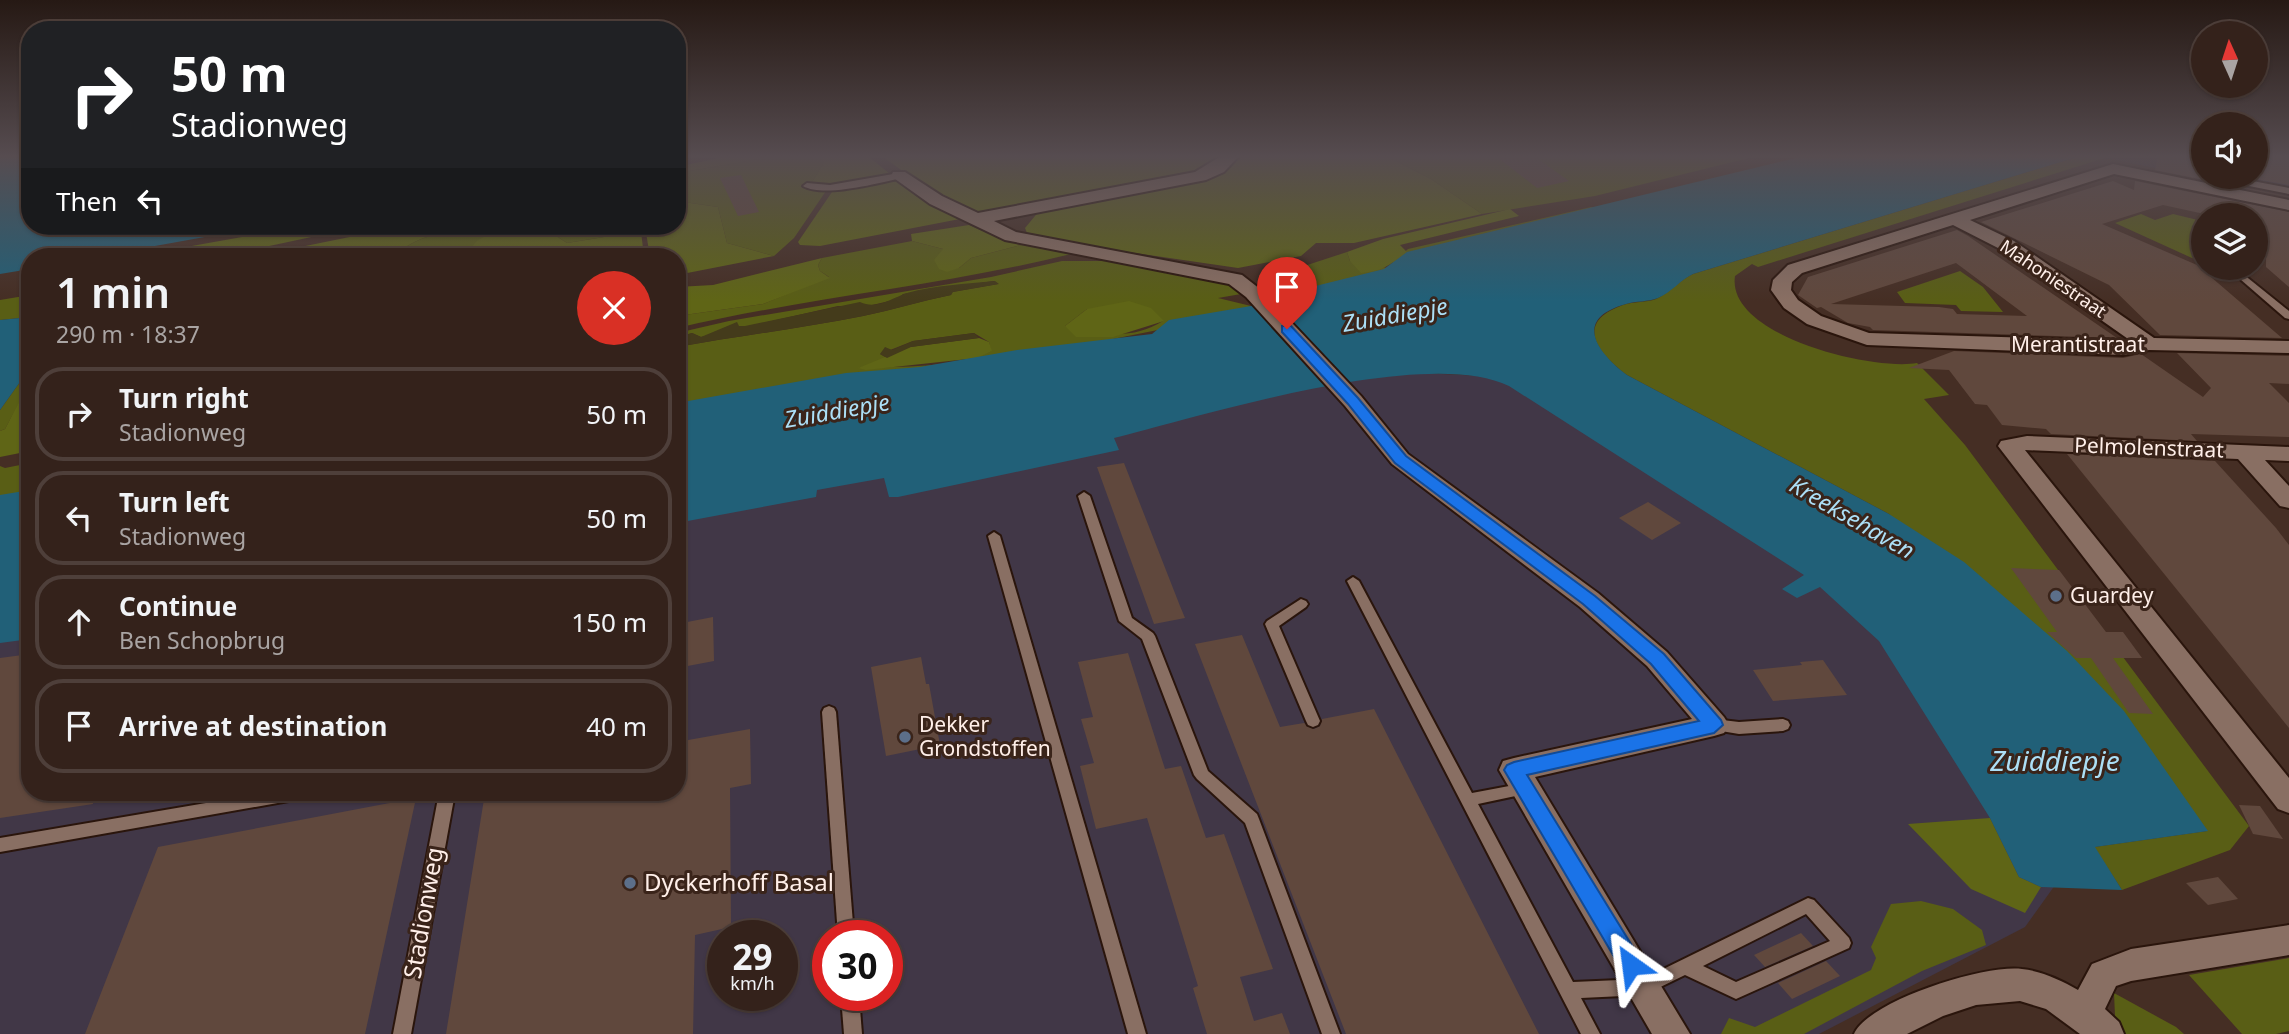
<!DOCTYPE html>
<html lang="en">
<head>
<meta charset="utf-8">
<style>
  body { margin:0; font-family:"Noto Sans",sans-serif; background:#3f2f28; color:#f1f3f6; height:100vh; display:flex; flex-direction:column; font-size:26px; white-space:nowrap }
  * { box-sizing:border-box; margin:0 }
  p { font-size:23px; color:#a9a4a3 }
  .icon { flex:none; width:38px; height:38px; fill:none; stroke:currentColor; stroke-width:2; stroke-linecap:round; stroke-linejoin:round }
  .map { position:relative; flex:1; overflow:hidden }
  .sheet { position:absolute; left:21px; top:248px; width:665px; height:553px; display:flex; flex-direction:column; background:#34221b; border-radius:28px; box-shadow:0 2px 5px #0004,0 0 0 2px #4e3f3a }
  .sheet>* { flex:none }
  .top-card { position:absolute; left:21px; top:21px; width:665px; height:214px; border-radius:28px; box-shadow:0 2px 5px #0004,0 0 0 2px #4e3f3a; background:#202124; color:#fff; overflow:hidden }
  .needle { width:46px; rotate:357deg }
  .controls { position:absolute; left:2191px; top:21px; display:grid; gap:14px }
  .controls a { display:grid; place-items:center; width:77px; height:77px; border-radius:50%; background:#34221b; box-shadow:0 2px 5px #0004,0 0 0 2px #4e3f3a; font-size:35px }
  .speed { position:absolute; left:707px; top:920px; display:flex; gap:14px; font-size:35px; font-weight:700; text-align:center }
  .speed>* { display:grid; place-content:center; width:91px; height:91px; border-radius:50%; background:#34221b; box-shadow:0 2px 5px #0004,0 0 0 2px #4e3f3a; line-height:1 }
  .speed small { font-size:18px; font-weight:400 }
  .speed .limit { border:10px solid #d22; background:#fff; color:#111 }
  .pin { position:absolute; display:grid; place-items:center; width:60px; height:60px; color:#fff; margin:-72px -30px; border-radius:50% 50% 50% 0; rotate:-45deg; box-shadow:0 0 7px #0007 }
  .pin .icon { rotate:45deg }
  .me { position:absolute; width:77px; margin:-38px; rotate:329deg; stroke-linejoin:round; filter:drop-shadow(0 0 5px #0008) }
  .turn { display:flex; align-items:center; gap:24px; height:147px; padding:0 35px; font-size:32px }
  .turn .icon { width:91px; height:91px; stroke-width:2.5 }
  .turn b { display:block; font-size:49px; line-height:60px }
  .then { display:flex; align-items:center; height:66px; padding:0 35px; background:#0003; gap:14px; font-size:26px }
  .round { display:grid; place-items:center; flex:none; width:74px; height:74px; border-radius:37px; background:#3f2f28 }
  .head { display:flex; align-items:center; justify-content:space-between; height:119px; padding:0 35px }
  h1 { font-size:42px; font-weight:600; line-height:52px }
  ul { padding:0; list-style:none }
  li { display:flex; align-items:center; gap:21px; height:94px; margin:0 14px 10px; padding:0 21px; border:4px solid #4e3f3a; border-radius:28px }
  li div { flex:1 }
  li b { display:block; font-size:26px }
  li em { font-style:normal }
  .map>svg:first-child { display:block }
  .industrial { fill:#413747; fill-rule:evenodd }
  .green { fill:#595e15; fill-rule:evenodd }
  .forest { fill:#5f6516 }
  .sand { fill:#443b1b }
  .water { fill:#216078 }
  .building { fill:#60483d; fill-rule:evenodd }
  .lines { fill:none; stroke-linecap:round; stroke-linejoin:round }
  .lane-casing { stroke:#2a150c; stroke-width:4 }
  .street-casing { stroke:#2a150c; stroke-width:4 }
  .lane { fill:#896f63; fill-rule:evenodd }
  .street { fill:#896f63; fill-rule:evenodd }
  .route { fill:#1a73e8; stroke:#114b97; stroke-width:2 }
  .service-dot { fill:#5c6f8a; stroke:#3a241a; stroke-width:2.5 }
  .labels { text-anchor:middle; stroke-width:6; stroke-linejoin:round; paint-order:stroke }
  .far-street-label { font-size:18px; fill:#ffefe9; stroke:#3a241a }
  .street-label { font-size:21px; fill:#ffefe9; stroke:#3a241a }
  .poi-label { font-size:21px; fill:#ffefe9; stroke:#3a241a; text-anchor:start }
  .water-label { font-size:23px; font-style:italic; fill:#acdff6; stroke:#3a241a }
  .near-poi-label { font-size:24px; fill:#ffefe9; stroke:#3a241a; text-anchor:start }
  .near-street-label { font-size:24px; fill:#ffefe9; stroke:#3a241a }
  .near-water-label { font-size:28px; font-style:italic; fill:#acdff6; stroke:#3a241a }
</style>
</head>
<body>
<div class="map">
<svg width="2289" height="1034" viewBox="0 0 2289 1034">
  <rect width="100%" height="100%" fill="#452e24"/>
  <g class="industrial">
    <polygon points="2111,156 2203,156 2203,177 2256,177 2256,156 2289,156 2289,196 2107,158"/>
    <path d="M1337,369L1546,379L1640,423L2096,828L2025,927L1819,1034H0V600L30,596V793H677V487ZM723,936H782V996H723ZM828,936H887V996H828Z"/>
  </g>
  <g class="green">
    <polygon points="778,156 816,156 824,162 811,184 805,187 826,191 794,238 774,256 727,243 718,207 677,201 677,173"/>
    <polygon points="1386,156 1757,156 1595,196 1482,214 1431,179"/>
    <path d="M2080,156H2111L1758,267L1752,264L1735,276C1726,336 1873,371 1917,363L1949,395L1924,399L1965,445L2249,826L2230,850L2122,890L2094,847L2207,831L1889,514L1627,375C1598,353 1573,323 1623,305C1634,301 1646,303 1656,299C1669,293 1680,280 1693,274Z"/>
    <path d="M1591,207L1601,209L1262,309L998,362L677,412V347C739,336 802,328 863,316C893,310 920,301 951,295L952,292L998,284L994,281L903,294L898,299L868,306H838L701,337L692,333L677,338V333L729,321L991,277L1062,261H1107L1231,285L1241,294L1218,298L1251,306L1304,289L1292,270L1347,252L1350,261L1387,268L1408,249ZM1087,309L1163,321C1131,341 1101,334 1065,326ZM974,333L989,342L991,351C952,369 902,366 859,368L887,358L880,354L913,341Z"/>
    <polygon points="2141,214 2155,220 2173,214 2202,221 2203,216 2203,263 2115,223"/>
    <path d="M481,226H639L641,231L567,243L547,230L493,234L470,249L469,257H395C413,234 454,231 481,226Z"/>
    <path d="M912,241L943,249L959,268L971,258L1025,244L1075,253C944,286 808,297 677,328V316L763,304L829,277L820,271L818,265L822,258Z"/>
    <polygon points="1960,271 1983,287 2003,312 1961,311 1956,305 1905,303 1897,292"/>
    <polygon points="30,295 30,317 0,320 0,300"/>
    <polygon points="30,368 30,399 20,401 5,429 0,431 0,410"/>
    <polygon points="30,463 30,515 0,519 0,466 5,468"/>
    <polygon points="1921,901 1953,909 1982,930 1986,945 1922,971 1804,1034 1721,1034 1729,1018 1755,1027 1871,970 1876,958 1871,947 1891,904"/>
    <polygon points="2289,958 2289,1031 2276,1034 2242,1034 2189,975"/>
    <polygon points="2114,993 2176,1027 2184,1034 2124,1034 2115,1016"/>
  </g>
  <g class="forest">
    <polygon points="728,156 778,156 677,173 677,167"/>
    <polygon points="816,156 868,156 890,174 826,186 811,184 824,162"/>
    <polygon points="882,156 1226,156 1199,173 978,216 927,189"/>
    <polygon points="1236,156 1386,156 1431,179 1482,214 1354,243 1316,243 1301,256 1238,268 1039,239 1027,233 1025,228 1040,210 1183,182"/>
    <polygon points="883,180 896,180 965,218 820,246 800,245 798,242 834,189"/>
    <polygon points="677,201 718,207 727,243 774,256 677,275 677,257 650,257 645,226 677,226"/>
    <path d="M1510,209L1519,216L1400,245L1407,252C1392,264 1381,272 1361,273L1350,261L1347,252L1383,239Z"/>
    <polygon points="969,225 1004,240 1025,244 971,258 959,268 947,272 939,269 934,260 943,249 912,241 911,234"/>
    <polygon points="303,226 363,226 218,257 130,257"/>
    <path d="M404,226H481C454,231 413,234 395,257H251Z"/>
    <path d="M522,230H547L567,243L641,231L644,257H469C472,231 502,234 522,230Z"/>
    <polygon points="822,258 818,265 820,271 830,278 763,304 677,316 677,287 713,285"/>
    <polygon points="1129,301 1151,308 1164,321 1113,337 1076,337 1065,326 1087,309"/>
    <polygon points="979,338 989,342 992,351 977,358 866,370 858,368 910,347"/>
    <polygon points="30,399 30,451 0,457 0,431 5,429 20,400"/>
    <polygon points="1990,818 2019,877 2041,887 2025,913 1971,889 1908,824"/>
  </g>
  <g class="sand">
    <path d="M995,281L999,284L953,292L951,295C920,301 894,310 863,316C802,328 739,336 677,347L678,337L692,333L701,337L737,322L739,326H745L860,302C877,310 892,298 907,293C935,285 966,284 995,281Z"/>
    <polygon points="974,333 979,338 911,347 887,358 880,354 885,347 892,350 913,341"/>
  </g>
  <g class="water">
    <polygon points="0,156 30,156 30,226 266,226 94,257 30,257 30,269 0,274"/>
    <path d="M1804,156H2080L1693,274C1679,281 1672,292 1658,298C1648,302 1636,301 1626,304C1572,319 1597,352 1627,375L1889,514L1964,562L2067,651L2124,711L2208,831L2095,847L2122,890L2041,887L2019,877L1990,818L1879,641L1820,587L1797,598L1782,589L1804,575L1509,386C1426,346 1206,415 1114,438L1119,450L898,497H889L884,478L817,490L816,497L677,523V403L846,373L920,367L1017,350L1152,334L1169,320L1251,306L1267,298L1384,269L1407,252Z"/>
    <polygon points="30,317 30,368 0,410 0,320"/>
    <polygon points="30,490 30,639 0,643 0,495"/>
  </g>
  <g class="building">
    <polygon points="1496,156 1534,156 1569,181 1537,188"/>
    <polygon points="2158,156 2203,156 2203,177 2240,177 2236,180 2238,187 2289,197 2155,170"/>
    <polygon points="2256,156 2289,156 2289,185 2244,177 2256,177"/>
    <polygon points="741,175 759,212 738,216 720,178"/>
    <polygon points="2113,181 2134,190 2135,181 2289,212 2289,287 2266,267 2266,228 2256,226 2256,215 2209,215 2163,205 2102,224 2197,265 2282,338 2160,335 2109,285 1981,222"/>
    <path d="M1957,230L1968,236L2117,338L1873,330L1870,327L1848,323L1821,307L1817,308L1798,295L1808,277ZM1956,263L2027,316L1957,314L1953,309L1939,307L1831,304Z"/>
    <polygon points="1954,351 2123,358 2141,354 2203,397 2211,388 2177,353 2289,356 2289,384 2269,383 2289,403 2289,437 2191,434 2197,441 2051,434 2046,429 2002,425 1987,405 1975,404 1949,370 1909,368"/>
    <polygon points="2067,454 2215,461 2276,528 2289,545 2289,728"/>
    <polygon points="1124,463 1180,606 1185,618 1154,624 1097,467"/>
    <polygon points="1648,502 1681,523 1652,540 1619,518"/>
    <polygon points="2011,568 2059,570 2106,632 2123,632 2142,658 2113,658 2153,714 2129,713 2091,658 2076,658 2047,632 2057,632"/>
    <polygon points="713,617 714,661 677,668 677,624"/>
    <polygon points="1242,635 1280,727 1304,723 1314,729 1320,726 1322,719 1374,709 1539,1034 1346,1034 1195,644"/>
    <polygon points="1128,653 1165,769 1181,766 1206,838 1224,834 1273,969 1240,977 1254,1021 1282,1013 1290,1034 1207,1034 1193,988 1198,986 1147,818 1096,829 1080,766 1094,763 1081,719 1093,717 1078,662"/>
    <polygon points="30,654 30,793 92,793 93,804 0,818 0,658"/>
    <polygon points="921,657 926,684 929,684 940,745 886,756 871,667"/>
    <polygon points="1823,660 1847,695 1773,701 1753,670 1802,665 1800,662"/>
    <polygon points="750,729 751,784 730,788 731,927 695,935 693,1034 446,1034 485,793 677,793 677,742"/>
    <polygon points="416,798 365,1034 85,1034 158,847"/>
    <polygon points="2239,805 2260,806 2283,839 2253,834"/>
    <polygon points="2218,877 2238,899 2208,905 2186,883"/>
    <polygon points="1801,933 1813,946 1765,967 1754,955"/>
    <polygon points="1826,961 1840,976 1792,999 1778,983"/>
  </g>
  <g class="lines">
    <defs>
      <g id="lane">
        <path d="M899,173L902,174V178C878,183 824,198 803,186L807,183L830,185Z"/>
        <polygon points="2242,179 2289,188 2289,194 2239,184 2239,180"/>
        <polygon points="2243,274 2289,311 2289,319 2285,318 2240,279 2238,277"/>
        <polygon points="1084,492 1090,496 1132,618 1153,633 1155,636 1208,771 1257,814 1259,819 1340,1034 1322,1034 1245,823 1197,779 1194,775 1142,639 1119,621 1078,496"/>
        <polygon points="994,532 1000,536 1146,1034 1128,1034 988,536"/>
        <path d="M1353,577L1359,581L1472,793L1525,783L1530,785L1533,789L1530,793L1478,804L1573,982L1643,979L1808,898L1814,900L1849,938L1851,943L1849,948L1736,999L1685,975L1644,995L1581,998L1600,1034H1581L1347,581ZM1806,914L1830,941L1736,982L1703,966Z"/>
        <polygon points="1301,599 1306,601 1308,604 1306,607 1279,626 1320,721 1318,725 1313,727 1308,725 1306,721 1265,624 1267,621"/>
        <polygon points="829,706 834,708 836,712 854,936 838,936 822,712 824,708"/>
        <polygon points="1714,719 1739,722 1783,719 1788,721 1790,725 1788,729 1783,731 1739,734 1709,729 1707,725 1709,721"/>
        <polygon points="265,793 308,793 305,797 300,799 0,852 0,838"/>
        <polygon points="439,793 455,793 411,1034 393,1034"/>
        <polygon points="841,996 859,996 862,1034 844,1034"/>
      </g>
      <g id="street">
        <polygon points="1221,156 1239,156 1224,172 1206,180 994,221 1016,232 1242,275 1260,289 1361,396 1408,454 1598,593 1667,652 1724,717 1729,725 1724,733 1714,736 1535,777 1690,1034 1652,1034 1499,770 1503,761 1514,758 1692,719 1647,666 1580,607 1392,464 1345,406 1246,297 1229,284 1005,240 930,204 891,176 893,172 905,172 942,196 978,213 1195,172"/>
        <path d="M2113,164L2289,200V210L2114,174L1970,220L2014,241L2154,338L2289,341V353L2149,350L2123,355L1867,345L1807,324L1784,308L1771,290L1773,280L1788,265ZM1953,225L2000,249L2131,341L1869,333L1821,316L1798,300L1791,290L1792,282L1802,273Z"/>
        <polygon points="2027,436 2289,447 2289,461 2265,460 2289,486 2289,508 2280,506 2238,459 2025,450 2289,778 2289,813 2278,809 1998,446 2001,441"/>
        <path d="M2289,925V955L2131,981L2116,986L2105,1009L2119,1022L2124,1034H2080L2046,1009L2020,1001L1976,1005L1943,1016L1907,1034H1854C1868,1001 1985,964 2022,969C2041,971 2061,980 2078,990L2092,964L2131,949Z"/>
      </g>
    </defs>
    <use href="#lane" class="lane-casing"/>
    <use href="#street" class="street-casing"/>
    <use href="#lane" class="lane"/>
    <use href="#street" class="street"/>
  </g>
  <linearGradient id="sky" x2="0" y2="1"><stop stop-color="#261914"/><stop offset="0.52" stop-color="#564c50"/><stop offset="1" stop-color="#564c50" stop-opacity="0"/></linearGradient>
  <rect width="2289" height="301" fill="url(#sky)"/>
  <polygon class="route" points="1282,326 1291,326 1358,398 1406,456 1595,596 1664,654 1721,720 1723,725 1714,733 1527,775 1639,957 1642,965 1639,972 1631,975 1623,972 1504,770 1507,765 1514,762 1699,721 1651,664 1583,604 1395,463 1348,404 1282,332"/>
  <g class="service-dot">
    <circle cx="2056" cy="596" r="7"/>
    <circle cx="905" cy="737" r="7"/>
    <circle cx="630" cy="883" r="7"/>
  </g>
  <g class="labels">
    <g class="far-street-label">
      <text transform="translate(2053 279) rotate(34)" y="6">Mahoniestraat</text>
    </g>
    <g class="street-label">
      <text x="2078" y="352">Merantistraat</text>
      <text transform="translate(2149 448) rotate(2)" y="7">Pelmolenstraat</text>
    </g>
    <g class="poi-label">
      <text x="2070" y="603">Guardey</text>
      <text x="919" y="732">Dekker<tspan x="919" dy="24">Grondstoffen</tspan></text>
    </g>
    <g class="water-label">
      <text transform="translate(1395 315) rotate(-10)" y="8">Zuiddiepje</text>
      <text transform="translate(837 411) rotate(-10)" y="8">Zuiddiepje</text>
      <text transform="translate(1852 518) rotate(30)" y="8">Kreeksehaven</text>
    </g>
    <g class="near-poi-label">
      <text x="644" y="891">Dyckerhoff Basal</text>
    </g>
    <g class="near-street-label">
      <text transform="translate(424 913) rotate(-80)" y="8">Stadionweg</text>
    </g>
    <g class="near-water-label">
      <text x="2055" y="771">Zuiddiepje</text>
    </g>
  </g>
</svg>
<div class="controls">
<a><svg class="needle" viewBox="-14 -14 28 28"><path d="M0-13l5 13h-10z" fill="#e53935"/><path d="M0 13l5-13h-10z" fill="#a9a4a3"/></svg></a>
<a><svg class="icon" aria-label="sound" viewBox="0 0 24 24"><path d="M4 9h4l5-4v14l-5-4H4zM17 9q2 3 0 6"/></svg></a>
<a><svg class="icon" aria-label="layers" viewBox="0 0 24 24"><path d="M12 4l9 5-9 5-9-5zM3 14l9 5 9-5"/></svg></a>
</div>
<div class="speed"><div>29<small>km/h</small></div><div class="limit">30</div></div>
<div class="pin" style="left:1287px;top:329px;background:#d93025"><svg class="icon" aria-label="arrive" viewBox="0 0 24 24"><path d="M6 21V4h12l-3 4 3 4H6"/></svg></div>
<svg class="me" style="left:1631px;top:965px" viewBox="-20 -20 40 40"><path d="M0-17L14 15 0 8-14 15z" fill="#1a73e8" stroke="#fff" stroke-width="4"/></svg>
<div class="top-card">
<div class="turn"><svg class="icon" aria-label="right" viewBox="0 0 24 24"><path d="M7 20v-9h11M14 6l5 5-5 5"/></svg><div><b>50 m</b>Stadionweg</div></div>
<div class="then">Then<svg class="icon" aria-label="left" viewBox="0 0 24 24"><path d="M17 20v-9H6M10 6l-5 5 5 5"/></svg></div>
</div>
<section class="sheet">
<div class="head"><div><h1>1 min</h1><p>290 m · 18:37</p></div><a class="round" style="background:#d93025;color:#fff"><svg class="icon" aria-label="close" viewBox="0 0 24 24"><path d="M6 6l12 12M18 6L6 18"/></svg></a></div>
<ul>
<li><svg class="icon" aria-label="right" viewBox="0 0 24 24"><path d="M7 20v-9h11M14 6l5 5-5 5"/></svg><div><b>Turn right</b><p>Stadionweg</p></div><em>50 m</em></li>
<li><svg class="icon" aria-label="left" viewBox="0 0 24 24"><path d="M17 20v-9H6M10 6l-5 5 5 5"/></svg><div><b>Turn left</b><p>Stadionweg</p></div><em>50 m</em></li>
<li><svg class="icon" aria-label="ahead" viewBox="0 0 24 24"><path d="M12 20V5M6 11l6-6 6 6"/></svg><div><b>Continue</b><p>Ben Schopbrug</p></div><em>150 m</em></li>
<li><svg class="icon" aria-label="arrive" viewBox="0 0 24 24"><path d="M6 21V4h12l-3 4 3 4H6"/></svg><div><b>Arrive at destination</b></div><em>40 m</em></li>
</ul>
</section>
</div>
</body>
</html>
